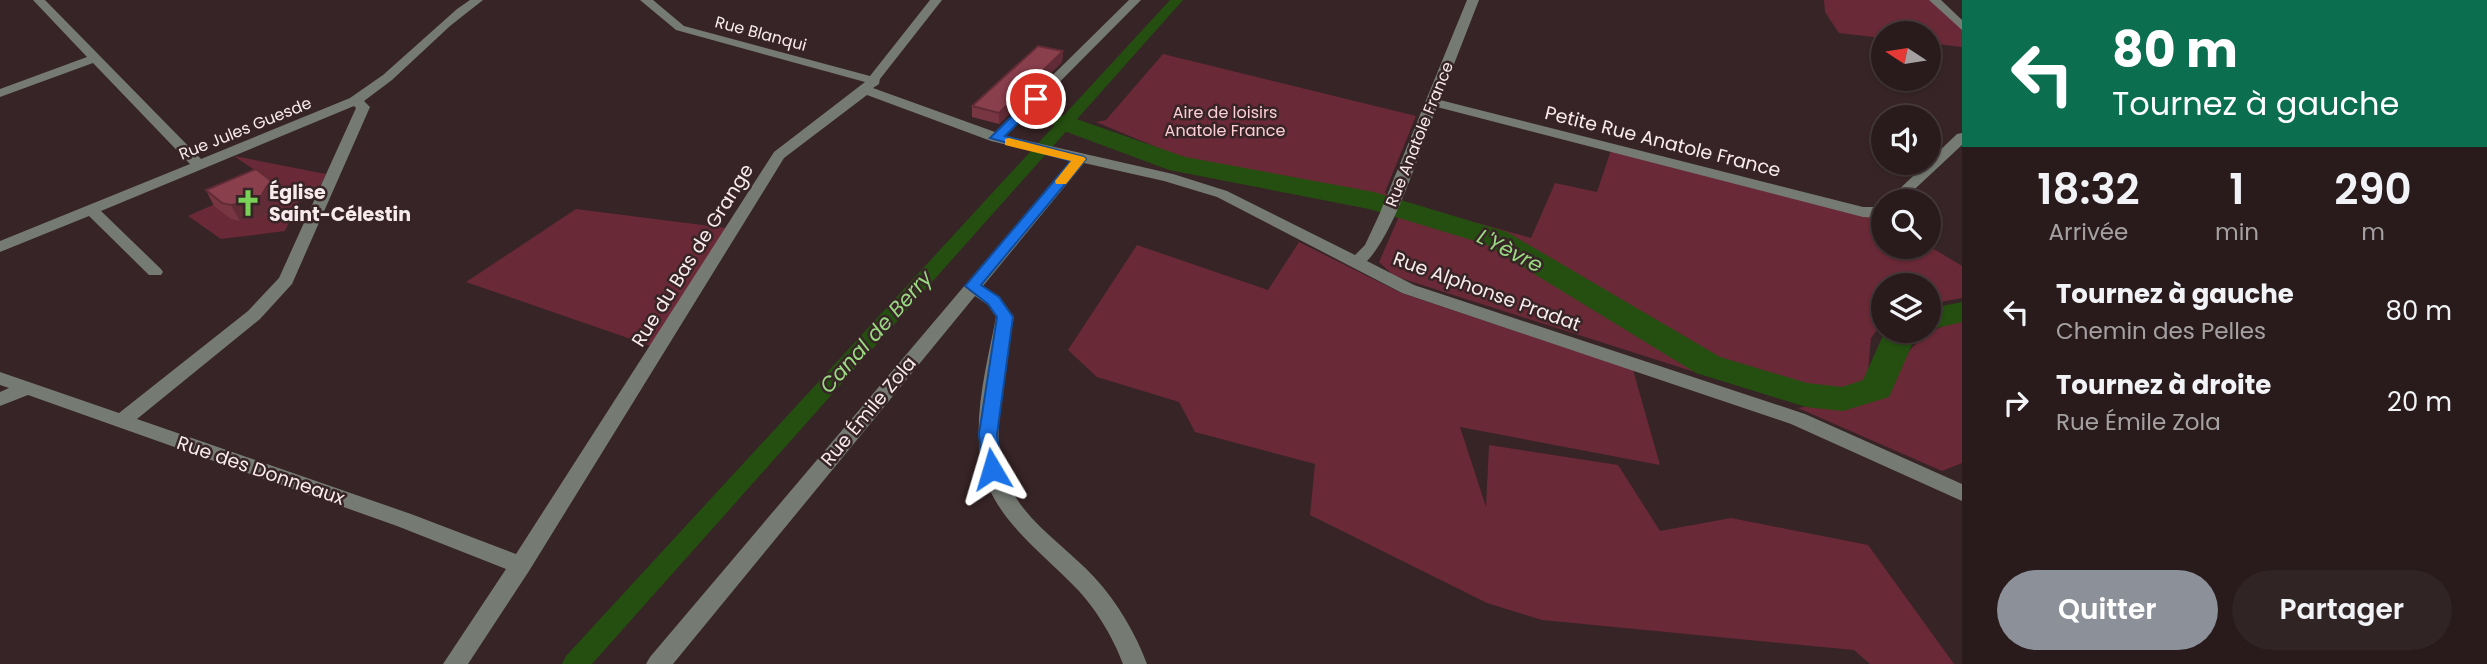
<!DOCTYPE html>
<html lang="fr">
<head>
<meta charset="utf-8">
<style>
  body { margin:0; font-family:Poppins,sans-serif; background:#312425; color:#f1f3f6; height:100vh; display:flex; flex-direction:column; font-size:26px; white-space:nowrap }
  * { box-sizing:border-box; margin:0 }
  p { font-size:23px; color:#a5a1a3 }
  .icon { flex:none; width:38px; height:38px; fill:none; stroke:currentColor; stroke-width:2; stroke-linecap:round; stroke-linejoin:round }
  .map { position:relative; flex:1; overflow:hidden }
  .side { display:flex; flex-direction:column; background:#291b1c; width:525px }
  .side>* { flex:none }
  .top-card { background:#0b6e4f; color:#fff; overflow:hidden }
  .needle { width:46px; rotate:282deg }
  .tools { position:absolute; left:1871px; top:21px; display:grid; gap:14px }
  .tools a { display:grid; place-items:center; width:70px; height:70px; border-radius:50%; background:#291b1c; box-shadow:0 2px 5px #0004,0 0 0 2px #45393b; font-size:35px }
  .pin { position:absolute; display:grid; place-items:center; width:60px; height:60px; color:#fff; margin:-30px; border:4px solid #fff; border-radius:50%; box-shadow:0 2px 7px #0007 }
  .me { position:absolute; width:77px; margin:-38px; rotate:353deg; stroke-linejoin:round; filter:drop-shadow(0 0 5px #0008) }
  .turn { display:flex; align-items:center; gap:24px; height:147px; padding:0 35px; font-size:32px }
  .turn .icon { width:91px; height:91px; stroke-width:2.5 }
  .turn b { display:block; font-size:49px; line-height:60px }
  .eta { display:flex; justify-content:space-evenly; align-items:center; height:119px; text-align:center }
  .eta b { font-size:42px; font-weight:600; line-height:49px }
  .primary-button { display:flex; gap:14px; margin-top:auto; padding:14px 35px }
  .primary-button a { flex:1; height:80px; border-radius:42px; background:#8c9099; color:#fff; font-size:28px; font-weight:600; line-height:80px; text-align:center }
  .primary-button a+a { background:#312425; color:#f1f3f6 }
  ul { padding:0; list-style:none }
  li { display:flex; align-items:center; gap:21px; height:91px; padding:0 35px }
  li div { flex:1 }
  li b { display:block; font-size:26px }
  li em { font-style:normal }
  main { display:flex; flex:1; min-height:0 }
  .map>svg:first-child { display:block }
  .green { fill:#6a2936 }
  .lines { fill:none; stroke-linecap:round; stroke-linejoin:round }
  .canal { fill:#244f10; fill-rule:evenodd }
  .river { fill:#244f10; fill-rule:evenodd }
  .minor { fill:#757a73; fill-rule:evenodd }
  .wall { fill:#773642 }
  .shaded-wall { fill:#612c36 }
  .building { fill:#8a3f4d; stroke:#612c36; stroke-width:2 }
  .route { fill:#1a73e8; stroke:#114b97; stroke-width:2 }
  .slow { fill:#f59e0b }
  .labels { text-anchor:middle; stroke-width:5; stroke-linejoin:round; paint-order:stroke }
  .far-street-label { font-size:16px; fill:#f8ebed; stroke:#372426 }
  .far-park-label { font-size:16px; fill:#fdced4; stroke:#372426 }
  .street-label { font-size:19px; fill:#f8ebed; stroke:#372426 }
  .poi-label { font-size:19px; font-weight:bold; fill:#f8ebed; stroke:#372426; text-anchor:start }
  .water-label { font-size:21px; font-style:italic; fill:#99d982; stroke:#372426 }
</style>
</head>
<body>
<main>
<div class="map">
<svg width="1962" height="664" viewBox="0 0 1962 664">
  <rect width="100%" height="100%" fill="#372426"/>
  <g class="green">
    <polygon points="1824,0 1933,0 1962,29 1962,47 1929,43 1928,33 1883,33 1883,38 1839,33 1825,12"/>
    <polygon points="1163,54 1416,116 1385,192 1388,196 1214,171 1096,122 1106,120"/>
    <path d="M1611,150L1883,219V247L1929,246L1962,266V298L1929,304L1928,285H1883V322L1871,338L1867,382C1820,397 1798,379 1755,369C1740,366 1717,372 1701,374L1394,276L1379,262L1405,203L1531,238L1555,183L1597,192Z"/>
    <polygon points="234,156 326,174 314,199 298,202 285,231 221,239 188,216 269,180"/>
    <polygon points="576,209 726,228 651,346 466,282"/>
    <polygon points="1299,242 1401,293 1633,370 1660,465 1460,427 1486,507 1489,445 1618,465 1660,531 1731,518 1868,545 1954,664 1870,664 1854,650 1542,620 1487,603 1310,515 1315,464 1195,432 1179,402 1097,377 1068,350 1137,245 1268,290"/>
    <path d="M1962,320V463L1942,471L1798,408L1881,394C1905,355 1915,332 1962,320Z"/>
  </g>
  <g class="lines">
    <polygon class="canal" points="1170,0 1183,0 592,664 562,664 566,656"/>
    <g class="river">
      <polygon points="1065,115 1185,157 1374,192 1507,232 1720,357 1807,383 1842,387 1863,380 1885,331 1918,331 1889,397 1843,411 1806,407 1696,373 1485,244 1369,209 1169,170 1056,128 1052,123 1056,118"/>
      <polygon points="1962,302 1962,322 1928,330 1928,309"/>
    </g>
    <g class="minor">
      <path d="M33,0H45L201,159L350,98L383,75L457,9L470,0H483L450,26L392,80L364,101L370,107L292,284L260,319L137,419L411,514L516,554L774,152L865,82L676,30L640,0H653L684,26L870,76L930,0H942L880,79L879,84L873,88L995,132L1129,0H1141L1006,136L1173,174L1227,191L1355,255L1365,245L1379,215L1467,0H1479L1440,100L1863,207H1883V218L1863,217L1437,107C1420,149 1396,231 1367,261L1414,285L1805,414L1962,484V501L1791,424L1402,293L1217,197L1164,181L1084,163L983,286L1000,297L1014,317C1005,365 992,416 1002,465C1013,515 1062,542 1095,578C1117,602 1136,634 1147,664H1123C1113,637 1095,607 1075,587C1040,550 993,519 982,466C972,417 987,365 996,317L988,305L975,296L673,664H646L650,657L1071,160L991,141L867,95L784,158L529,571L468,664H443L506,569L397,526L28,395L0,406V392L9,388L0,385V372L119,413L248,311L279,278L356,108L354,106L101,211L161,269L163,272L161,275H149L89,216L0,252V241L190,164L93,63L0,97V89L87,57Z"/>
      <polygon points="1929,0 1941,0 1962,20 1962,30"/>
      <polygon points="1962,133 1962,145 1902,201 1887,201 1957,134"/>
    </g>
  </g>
  <g class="wall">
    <polygon points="1063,51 1062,62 999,124 972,117 972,106"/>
    <polygon points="206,190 282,199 275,202 268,213 262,217 240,221 231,219 214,206"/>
  </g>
  <g class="shaded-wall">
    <polygon points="1063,51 1062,62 999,124 999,113"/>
    <polygon points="274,183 282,199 275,202 268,213 262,217 240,221 231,205"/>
  </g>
  <g class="building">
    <polygon points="1038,46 1063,51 999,113 972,106"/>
    <polygon points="256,169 274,183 267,186 260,198 254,201 231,205 222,203 206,190"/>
  </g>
  <polygon class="route" points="1032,96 1042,99 1005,136 1084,157 1086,159 981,285 999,297 1013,317 997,434 1001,469 999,473 986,473 983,469 979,434 997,317 988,304 965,286 1071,161 990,138"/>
  <polygon class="slow" points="1009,138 1084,157 1086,159 1066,184 1056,184 1055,181 1071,161 1005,145 1005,139"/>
  <defs>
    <symbol id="church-bare" viewBox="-9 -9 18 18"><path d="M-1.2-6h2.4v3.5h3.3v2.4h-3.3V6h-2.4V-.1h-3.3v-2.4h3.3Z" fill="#7ad157" stroke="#372426" stroke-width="2.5" paint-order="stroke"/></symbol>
  </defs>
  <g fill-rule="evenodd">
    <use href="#church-bare" x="229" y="184" width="38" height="38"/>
  </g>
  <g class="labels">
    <g class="far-street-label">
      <text transform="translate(761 33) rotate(15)" y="6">Rue Blanqui</text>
      <text transform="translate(245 128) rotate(-22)" y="6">Rue Jules Guesde</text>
      <text transform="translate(1419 134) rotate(-68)" y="6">Rue Anatole France</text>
    </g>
    <g class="far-park-label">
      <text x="1225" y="118">Aire de loisirs<tspan x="1225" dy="18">Anatole France</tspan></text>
    </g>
    <g class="street-label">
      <text transform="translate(1663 141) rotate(14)" y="7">Petite Rue Anatole France</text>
      <text transform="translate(692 255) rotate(-58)" y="7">Rue du Bas de Grange</text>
      <text transform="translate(1487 291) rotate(20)" y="7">Rue Alphonse Pradat</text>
      <text transform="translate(868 411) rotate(-50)" y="7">Rue Émile Zola</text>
      <text transform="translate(261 470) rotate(19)" y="7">Rue des Donneaux</text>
    </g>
    <g class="poi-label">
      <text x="269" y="199">Église<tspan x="269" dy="22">Saint-Célestin</tspan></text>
    </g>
    <g class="water-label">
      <text transform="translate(1510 251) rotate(27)" y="7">L'Yèvre</text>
      <text transform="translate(876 332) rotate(-48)" y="7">Canal de Berry</text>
    </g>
  </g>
</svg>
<div class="tools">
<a><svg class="needle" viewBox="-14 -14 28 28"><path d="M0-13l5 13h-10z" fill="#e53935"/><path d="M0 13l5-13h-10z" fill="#a5a1a3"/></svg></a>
<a><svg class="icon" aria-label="sound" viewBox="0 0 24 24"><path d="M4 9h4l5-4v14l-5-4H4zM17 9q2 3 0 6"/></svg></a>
<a><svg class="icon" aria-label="search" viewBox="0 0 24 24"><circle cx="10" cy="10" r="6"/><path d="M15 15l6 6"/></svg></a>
<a><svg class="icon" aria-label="layers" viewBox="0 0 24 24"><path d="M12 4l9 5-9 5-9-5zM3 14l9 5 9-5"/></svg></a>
</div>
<div class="pin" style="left:1036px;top:99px;background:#d93025"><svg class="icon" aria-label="arrive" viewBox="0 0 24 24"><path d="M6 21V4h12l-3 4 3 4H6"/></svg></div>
<svg class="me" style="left:992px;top:469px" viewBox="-20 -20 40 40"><path d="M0-17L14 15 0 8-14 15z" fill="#1a73e8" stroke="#fff" stroke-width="4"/></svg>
</div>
<section class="side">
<div class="top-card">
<div class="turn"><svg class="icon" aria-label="left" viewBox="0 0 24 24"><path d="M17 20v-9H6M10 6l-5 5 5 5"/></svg><div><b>80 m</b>Tournez à gauche</div></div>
</div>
<div class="eta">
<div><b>18:32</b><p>Arrivée</p></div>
<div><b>1</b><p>min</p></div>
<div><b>290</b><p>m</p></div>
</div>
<ul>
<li><svg class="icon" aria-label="left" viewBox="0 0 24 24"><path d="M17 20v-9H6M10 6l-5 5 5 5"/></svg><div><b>Tournez à gauche</b><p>Chemin des Pelles</p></div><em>80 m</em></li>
<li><svg class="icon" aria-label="right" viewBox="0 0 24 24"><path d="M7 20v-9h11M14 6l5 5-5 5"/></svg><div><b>Tournez à droite</b><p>Rue Émile Zola</p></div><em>20 m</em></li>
</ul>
<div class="primary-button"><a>Quitter</a><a>Partager</a></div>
</section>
</main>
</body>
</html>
